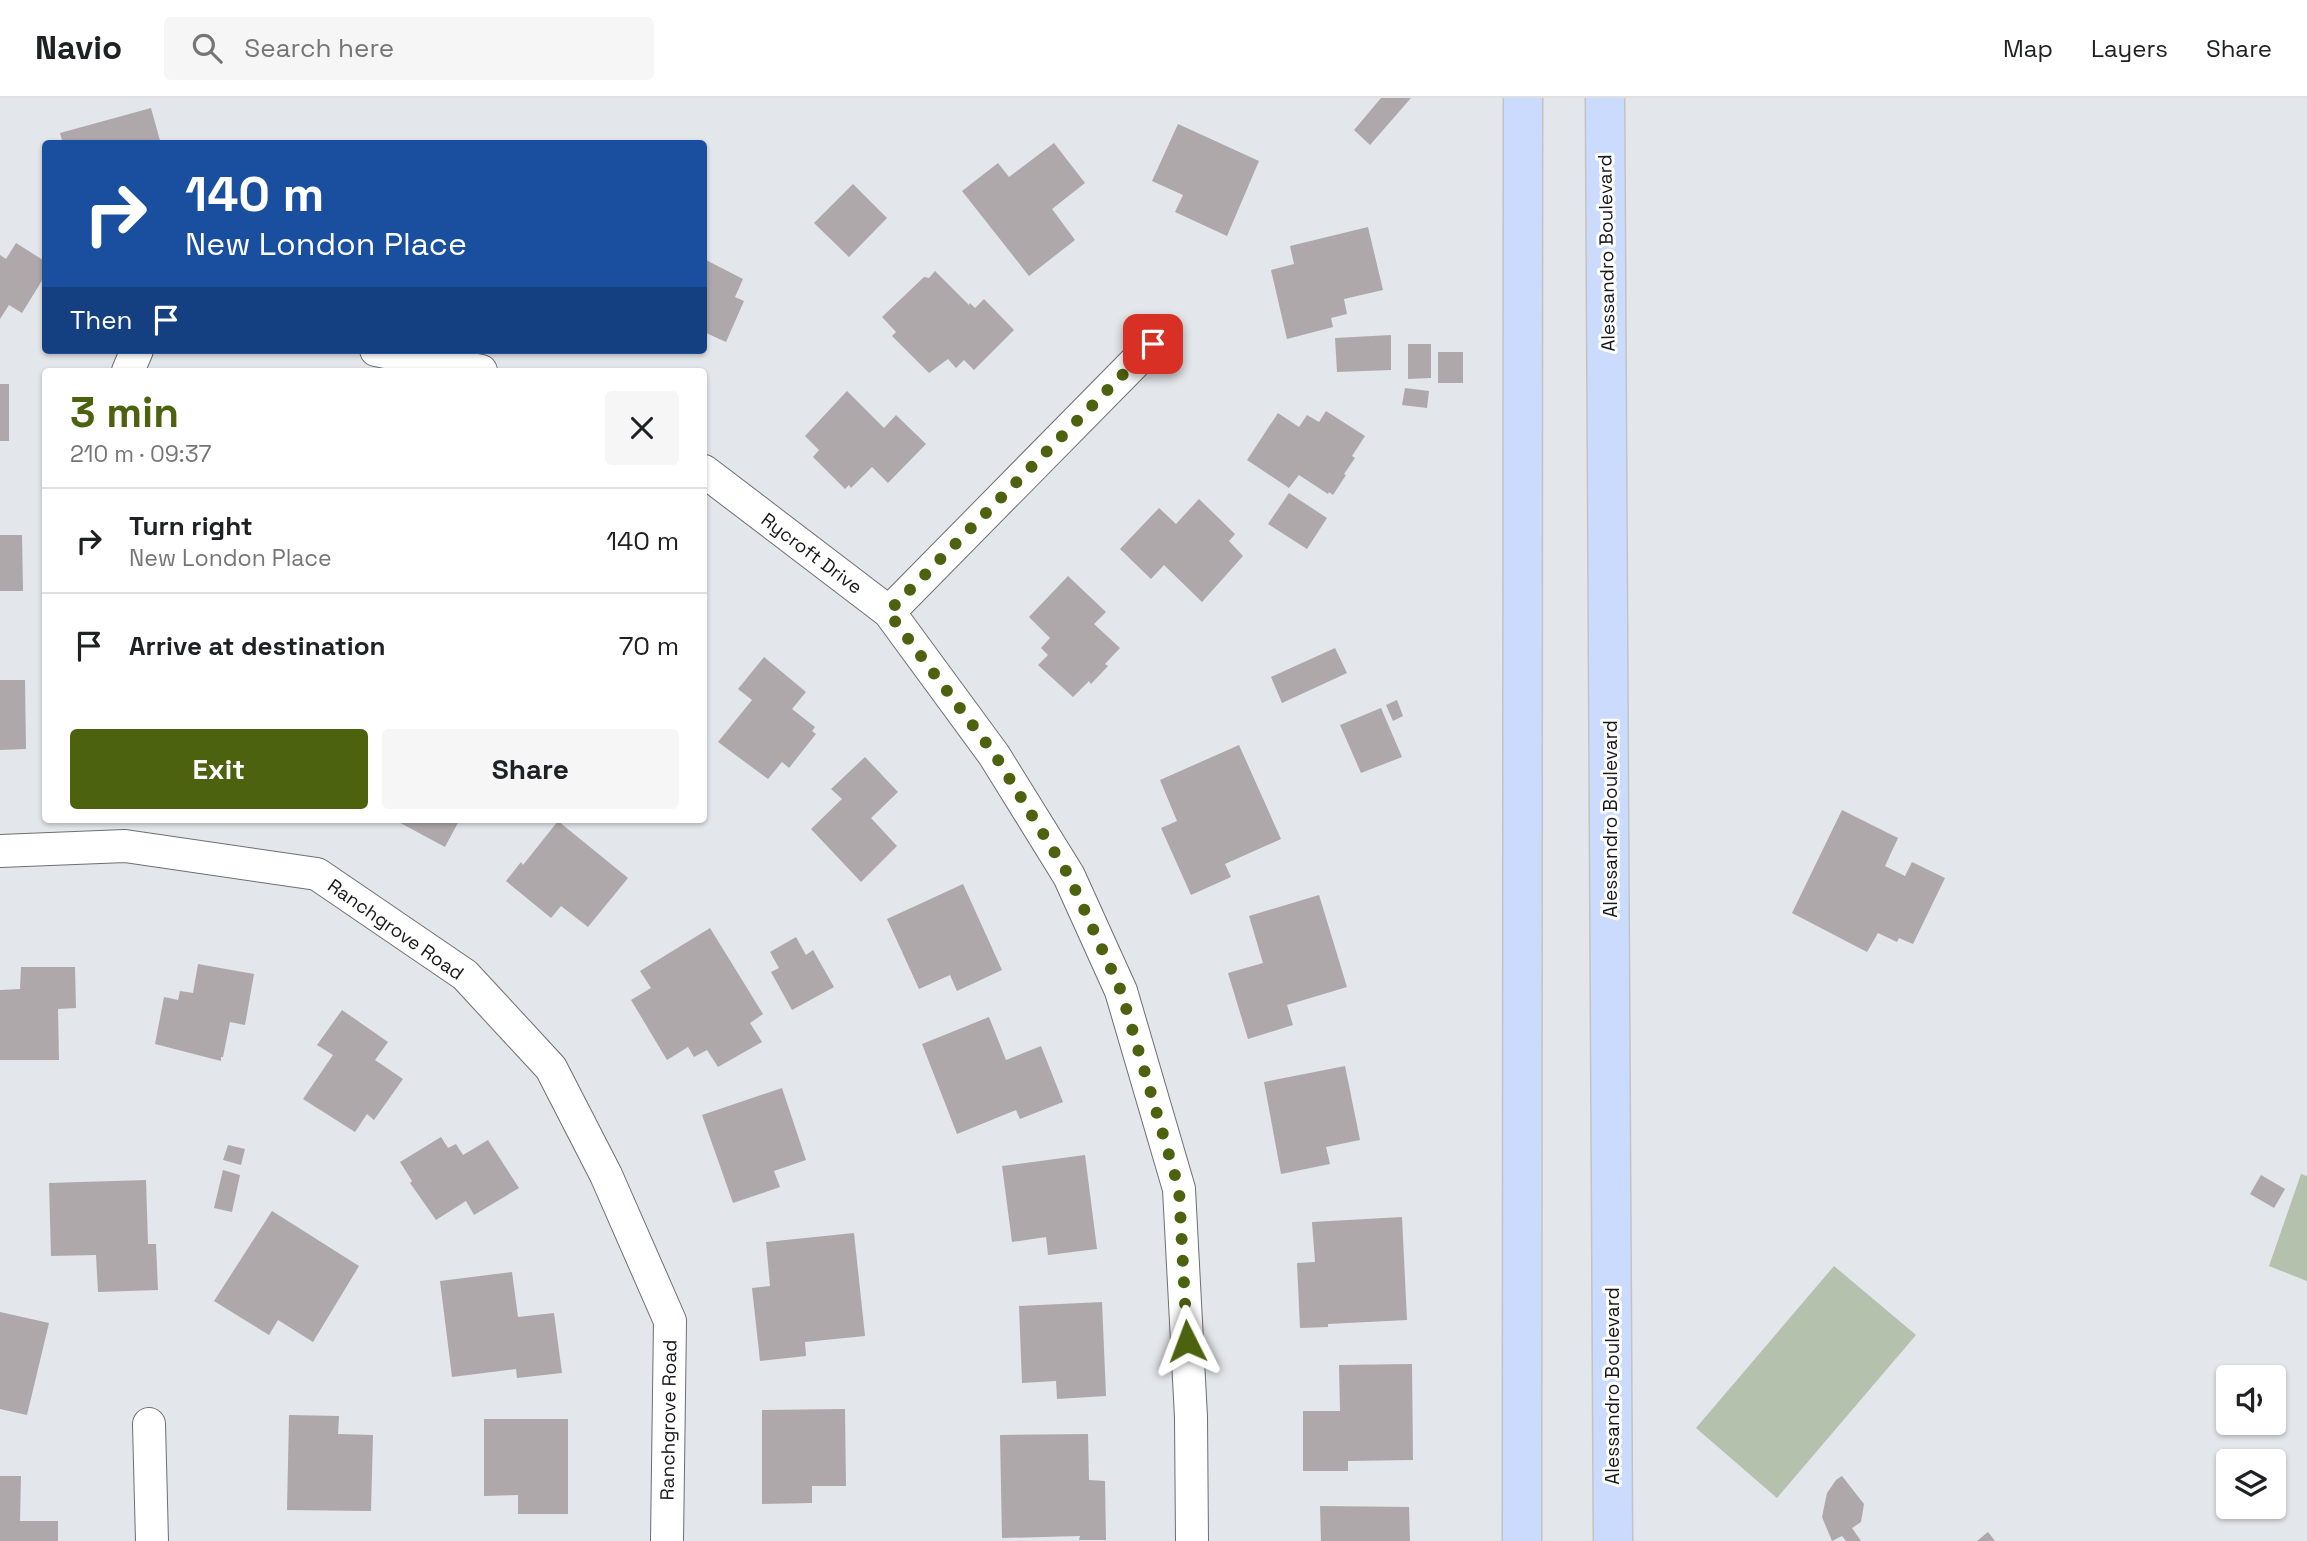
<!DOCTYPE html>
<html lang="en">
<head>
<meta charset="utf-8">
<style>
  body { margin:0; font-family:"Space Grotesk",sans-serif; background:#f6f6f6; color:#202124; height:100vh; display:flex; flex-direction:column; font-size:26px; white-space:nowrap }
  * { box-sizing:border-box; margin:0 }
  p { font-size:23px; color:#757577 }
  .icon { flex:none; width:38px; height:38px; fill:none; stroke:currentColor; stroke-width:2; stroke-linecap:round; stroke-linejoin:round }
  .map { position:relative; flex:1; overflow:hidden }
  .sheet { position:absolute; left:42px; top:270px; width:665px; height:455px; display:flex; flex-direction:column; background:#fff; border-radius:7px; box-shadow:0 2px 5px #0004 }
  .sheet>* { flex:none }
  .hud { position:absolute; left:42px; top:42px; width:665px; height:214px; border-radius:7px; box-shadow:0 2px 5px #0004; background:#1a4fa0; color:#fff; overflow:hidden }
  .fabs { position:absolute; left:2216px; top:1267px; display:grid; gap:14px }
  .fabs a { display:grid; place-items:center; width:70px; height:70px; border-radius:7px; background:#fff; box-shadow:0 2px 5px #0004; font-size:35px }
  .pin { position:absolute; display:grid; place-items:center; width:60px; height:60px; color:#fff; margin:-30px; border-radius:14px; box-shadow:0 4px 10px #0006 }
  .me { position:absolute; width:77px; margin:-38px; rotate:357deg; stroke-linejoin:round; filter:drop-shadow(0 0 5px #0008) }
  .turn { display:flex; align-items:center; gap:24px; height:147px; padding:0 28px; font-size:32px }
  .turn .icon { width:91px; height:91px; stroke-width:2.5 }
  .turn b { display:block; font-size:49px; line-height:60px }
  .then { display:flex; align-items:center; height:66px; padding:0 28px; background:#0003; gap:14px; font-size:26px }
  .round { display:grid; place-items:center; flex:none; width:74px; height:74px; border-radius:7px; background:#f6f6f6 }
  .head { display:flex; align-items:center; justify-content:space-between; height:119px; padding:0 28px }
  h1 { font-size:42px; font-weight:700; line-height:52px; color:#4d620e }
  .button { display:flex; gap:14px; margin-top:auto; padding:14px 28px }
  .button a { flex:1; height:80px; border-radius:7px; background:#4d620e; color:#fff; font-size:28px; font-weight:700; line-height:80px; text-align:center }
  .button a+a { background:#f6f6f6; color:#202124 }
  ul { padding:0; list-style:none }
  li { display:flex; align-items:center; gap:21px; height:105px; padding:0 28px; border-top:2px solid #e0e0e0 }
  li div { flex:1 }
  li b { display:block; font-size:26px }
  li em { font-style:normal }
  header { display:flex; align-items:center; gap:42px; box-sizing:border-box; height:98px; padding:0 35px; background:#fff; border-bottom:2px solid #e0e0e0 }
  header strong { font-size:33px }
  nav { display:flex; gap:38px; margin-inline-start:auto; font-size:24px }
  .search { width:490px; height:63px; background:#f6f6f6; display:flex; align-items:center; gap:18px; box-sizing:border-box; padding:0 24px; border-radius:7px; color:#757577; font-size:26px }
  .map>svg:first-child { display:block }
  .green { fill:#b3c1ad }
  .building { fill:#aea8aa }
  .lines { fill:none; stroke-linecap:round; stroke-linejoin:round }
  .street-casing { stroke:#6c6f73; stroke-width:34 }
  .primary-casing { stroke:#c3c3c3; stroke-width:41 }
  .street { stroke:#fff; stroke-width:32 }
  .primary { stroke:#cbdbfd; stroke-width:38 }
  .route { stroke:#4d620e; stroke-width:12; stroke-dasharray:0 21.6 }
  .labels { text-anchor:middle; stroke-width:6; stroke-linejoin:round; paint-order:stroke }
  .street-label { font-size:19px; fill:#171819; stroke:#fff }
</style>
</head>
<body>
<header>
<strong>Navio</strong>
<div class="search"><svg class="icon" aria-label="search" viewBox="0 0 24 24"><circle cx="10" cy="10" r="6"/><path d="M15 15l6 6"/></svg>Search here</div>
<nav><a>Map</a><a>Layers</a><a>Share</a></nav>
</header>
<div class="map">
<svg width="2307" height="1443" viewBox="0 0 2307 1443">
  <rect width="100%" height="100%" fill="#e3e6ea"/>
  <g class="green">
    <polygon points="2301,1076 2307,1078 2307,1183 2269,1168"/>
    <polygon points="1834,1168 1916,1237 1777,1400 1696,1330"/>
  </g>
  <g class="building">
    <polygon points="1381,0 1411,0 1370,47 1354,32"/>
    <polygon points="151,10 161,46 63,46 60,35"/>
    <polygon points="1178,26 1259,63 1227,138 1175,114 1183,97 1152,83"/>
    <polygon points="1054,45 1085,85 1052,111 1075,142 1029,178 962,93 998,65 1009,79"/>
    <polygon points="853,86 887,120 849,159 814,125"/>
    <polygon points="1368,129 1383,192 1344,201 1347,216 1331,220 1333,229 1287,241 1271,172 1294,166 1290,148"/>
    <polygon points="16,145 46,164 46,176 22,215 9,207 0,221 0,157 6,161"/>
    <polygon points="704,161 743,181 735,199 744,203 726,244 704,234"/>
    <polygon points="935,173 969,207 970,205 975,210 984,201 1014,232 974,272 964,262 956,270 948,261 929,275 892,238 896,234 882,219 924,179 929,180"/>
    <polygon points="1391,237 1391,272 1337,274 1335,240"/>
    <polygon points="1408,246 1431,246 1431,280 1408,281"/>
    <rect x="1438" y="254" width="25" height="31"/>
    <rect x="0" y="286" width="9" height="57"/>
    <polygon points="1405,290 1429,293 1427,310 1402,307"/>
    <polygon points="847,293 884,330 896,317 926,346 888,385 872,369 851,390 849,387 845,391 813,359 819,352 805,338"/>
    <polygon points="1326,313 1365,338 1352,358 1355,360 1344,376 1346,377 1333,397 1329,394 1328,396 1299,377 1289,390 1247,362 1278,315 1299,329 1307,317 1319,324"/>
    <polygon points="1289,395 1327,420 1307,451 1268,426"/>
    <polygon points="1199,401 1235,436 1229,443 1243,458 1202,504 1164,467 1151,481 1120,451 1159,410 1176,426"/>
    <polygon points="0,437 22,437 23,493 0,493"/>
    <polygon points="1068,478 1106,514 1094,526 1120,550 1105,566 1108,568 1091,586 1089,583 1073,599 1038,567 1048,557 1041,550 1050,540 1029,519"/>
    <polygon points="1335,550 1347,575 1282,605 1271,579"/>
    <polygon points="764,559 806,594 792,611 815,629 812,633 816,636 789,670 782,664 768,681 718,644 752,602 738,591"/>
    <polygon points="0,582 25,582 26,651 0,652"/>
    <polygon points="1397,602 1403,618 1393,623 1386,607"/>
    <polygon points="1381,610 1402,659 1361,675 1340,627"/>
    <polygon points="1239,647 1281,741 1225,766 1231,779 1191,797 1161,730 1177,723 1160,682"/>
    <polygon points="865,659 898,694 871,720 897,748 861,784 811,731 842,701 831,691"/>
    <polygon points="1842,712 1898,740 1885,768 1905,778 1912,764 1945,780 1913,846 1899,840 1897,844 1878,835 1867,854 1792,815"/>
    <polygon points="393,721 460,721 445,749"/>
    <polygon points="558,723 628,780 588,829 561,808 551,820 506,783 521,764 523,767"/>
    <polygon points="963,786 1002,872 957,893 950,877 919,891 887,821"/>
    <polygon points="1319,797 1347,889 1287,907 1293,927 1248,941 1228,875 1263,865 1249,818"/>
    <polygon points="710,830 763,916 750,925 762,944 718,969 707,952 694,959 688,949 667,962 631,902 651,890 640,873"/>
    <polygon points="796,839 806,857 813,852 834,889 792,912 771,874 779,870 770,854"/>
    <polygon points="198,866 254,876 245,927 230,924 223,959 221,959 221,963 155,946 164,899 178,902 180,893 193,895"/>
    <polygon points="21,869 75,869 76,910 58,911 59,962 0,962 0,892 20,891"/>
    <polygon points="342,912 388,944 375,962 403,981 374,1022 367,1016 355,1034 303,1001 333,957 317,947"/>
    <polygon points="989,919 1006,962 1041,948 1063,1004 1020,1021 1016,1012 957,1036 922,946"/>
    <polygon points="1345,968 1360,1042 1326,1049 1330,1066 1281,1076 1264,984"/>
    <polygon points="782,990 806,1062 774,1073 780,1089 733,1105 702,1017"/>
    <polygon points="441,1039 448,1050 456,1046 463,1057 488,1042 519,1090 474,1117 466,1103 436,1122 410,1085 412,1083 400,1064"/>
    <polygon points="228,1047 245,1051 241,1067 223,1062"/>
    <polygon points="1085,1057 1097,1151 1048,1157 1046,1139 1012,1144 1002,1068"/>
    <polygon points="223,1072 240,1077 232,1114 214,1110"/>
    <polygon points="2261,1077 2285,1091 2274,1110 2250,1096"/>
    <polygon points="146,1082 148,1146 156,1146 158,1192 98,1194 96,1157 51,1158 49,1085"/>
    <polygon points="272,1113 359,1168 313,1244 278,1222 269,1237 214,1203"/>
    <polygon points="1402,1119 1407,1222 1328,1226 1328,1229 1300,1230 1297,1165 1315,1164 1312,1124"/>
    <polygon points="854,1135 865,1238 805,1244 806,1258 760,1263 752,1190 770,1188 766,1144"/>
    <polygon points="512,1174 518,1219 554,1215 562,1275 517,1280 516,1271 452,1279 440,1183"/>
    <polygon points="1102,1204 1106,1298 1057,1301 1056,1283 1022,1285 1019,1208"/>
    <polygon points="0,1214 49,1225 27,1317 0,1311"/>
    <polygon points="1412,1266 1413,1362 1348,1363 1348,1373 1303,1373 1303,1313 1340,1313 1339,1267"/>
    <polygon points="845,1311 846,1388 812,1388 812,1405 762,1406 762,1312"/>
    <polygon points="289,1317 339,1318 338,1336 373,1337 371,1413 287,1412"/>
    <polygon points="484,1321 568,1321 568,1416 518,1416 518,1397 484,1398"/>
    <polygon points="1088,1336 1089,1382 1105,1383 1106,1442 1079,1442 1080,1438 1002,1440 1000,1337"/>
    <polygon points="0,1378 21,1378 20,1423 58,1423 58,1443 0,1443"/>
    <polygon points="1842,1378 1864,1406 1861,1424 1852,1430 1861,1443 1846,1443 1842,1438 1832,1443 1822,1419 1827,1395 1836,1382"/>
    <polygon points="1320,1408 1409,1409 1410,1443 1321,1443"/>
    <polygon points="1988,1434 1995,1443 1977,1443"/>
  </g>
  <g class="lines">
    <defs>
      <g id="street">
        <polyline points="376,252 481,273"/>
        <polyline points="128,273 137,252"/>
        <polyline points="704,373 889,514 994,657 1069,778 1121,893 1179,1091 1191,1319 1192,1443"/>
        <polyline points="889,514 1153,246"/>
        <polyline points="0,753 125,748 317,776 465,877 551,970 606,1077 670,1223 667,1443"/>
        <polyline points="149,1326 152,1443"/>
      </g>
      <g id="primary">
        <polyline points="1605,0 1613,1443"/>
        <polyline points="1522,1443 1523,0"/>
      </g>
    </defs>
    <use href="#street" class="street-casing"/>
    <use href="#primary" class="primary-casing"/>
    <use href="#street" class="street"/>
    <use href="#primary" class="primary"/>
  </g>
  <g class="lines">
    <polyline class="route" points="1153,246 888,514 995,657 1069,778 1121,893 1179,1091 1187,1243"/>
  </g>
  <g class="labels">
    <g class="street-label">
      <text transform="translate(1606 155) rotate(-91)" y="7">Alessandro Boulevard</text>
      <text transform="translate(812 455) rotate(37)" y="7">Rycroft Drive</text>
      <text transform="translate(1610 721) rotate(-90)" y="7">Alessandro Boulevard</text>
      <text transform="translate(396 831) rotate(35)" y="7">Ranchgrove Road</text>
      <text transform="translate(1612 1288) rotate(-90)" y="7">Alessandro Boulevard</text>
      <text transform="translate(668 1322) rotate(-89)" y="7">Ranchgrove Road</text>
    </g>
  </g>
</svg>
<div class="fabs">
<a><svg class="icon" aria-label="sound" viewBox="0 0 24 24"><path d="M4 9h4l5-4v14l-5-4H4zM17 9q2 3 0 6"/></svg></a>
<a><svg class="icon" aria-label="layers" viewBox="0 0 24 24"><path d="M12 4l9 5-9 5-9-5zM3 14l9 5 9-5"/></svg></a>
</div>
<div class="pin" style="left:1153px;top:246px;background:#d93025"><svg class="icon" aria-label="arrive" viewBox="0 0 24 24"><path d="M6 21V4h12l-3 4 3 4H6"/></svg></div>
<svg class="me" style="left:1187px;top:1243px" viewBox="-20 -20 40 40"><path d="M0-17L14 15 0 8-14 15z" fill="#4d620e" stroke="#fff" stroke-width="4"/></svg>
<div class="hud">
<div class="turn"><svg class="icon" aria-label="right" viewBox="0 0 24 24"><path d="M7 20v-9h11M14 6l5 5-5 5"/></svg><div><b>140 m</b>New London Place</div></div>
<div class="then">Then<svg class="icon" aria-label="arrive" viewBox="0 0 24 24"><path d="M6 21V4h12l-3 4 3 4H6"/></svg></div>
</div>
<section class="sheet">
<div class="head"><div><h1>3 min</h1><p>210 m · 09:37</p></div><a class="round"><svg class="icon" aria-label="close" viewBox="0 0 24 24"><path d="M6 6l12 12M18 6L6 18"/></svg></a></div>
<ul>
<li><svg class="icon" aria-label="right" viewBox="0 0 24 24"><path d="M7 20v-9h11M14 6l5 5-5 5"/></svg><div><b>Turn right</b><p>New London Place</p></div><em>140 m</em></li>
<li><svg class="icon" aria-label="arrive" viewBox="0 0 24 24"><path d="M6 21V4h12l-3 4 3 4H6"/></svg><div><b>Arrive at destination</b></div><em>70 m</em></li>
</ul>
<div class="button"><a>Exit</a><a>Share</a></div>
</section>
</div>
</body>
</html>
